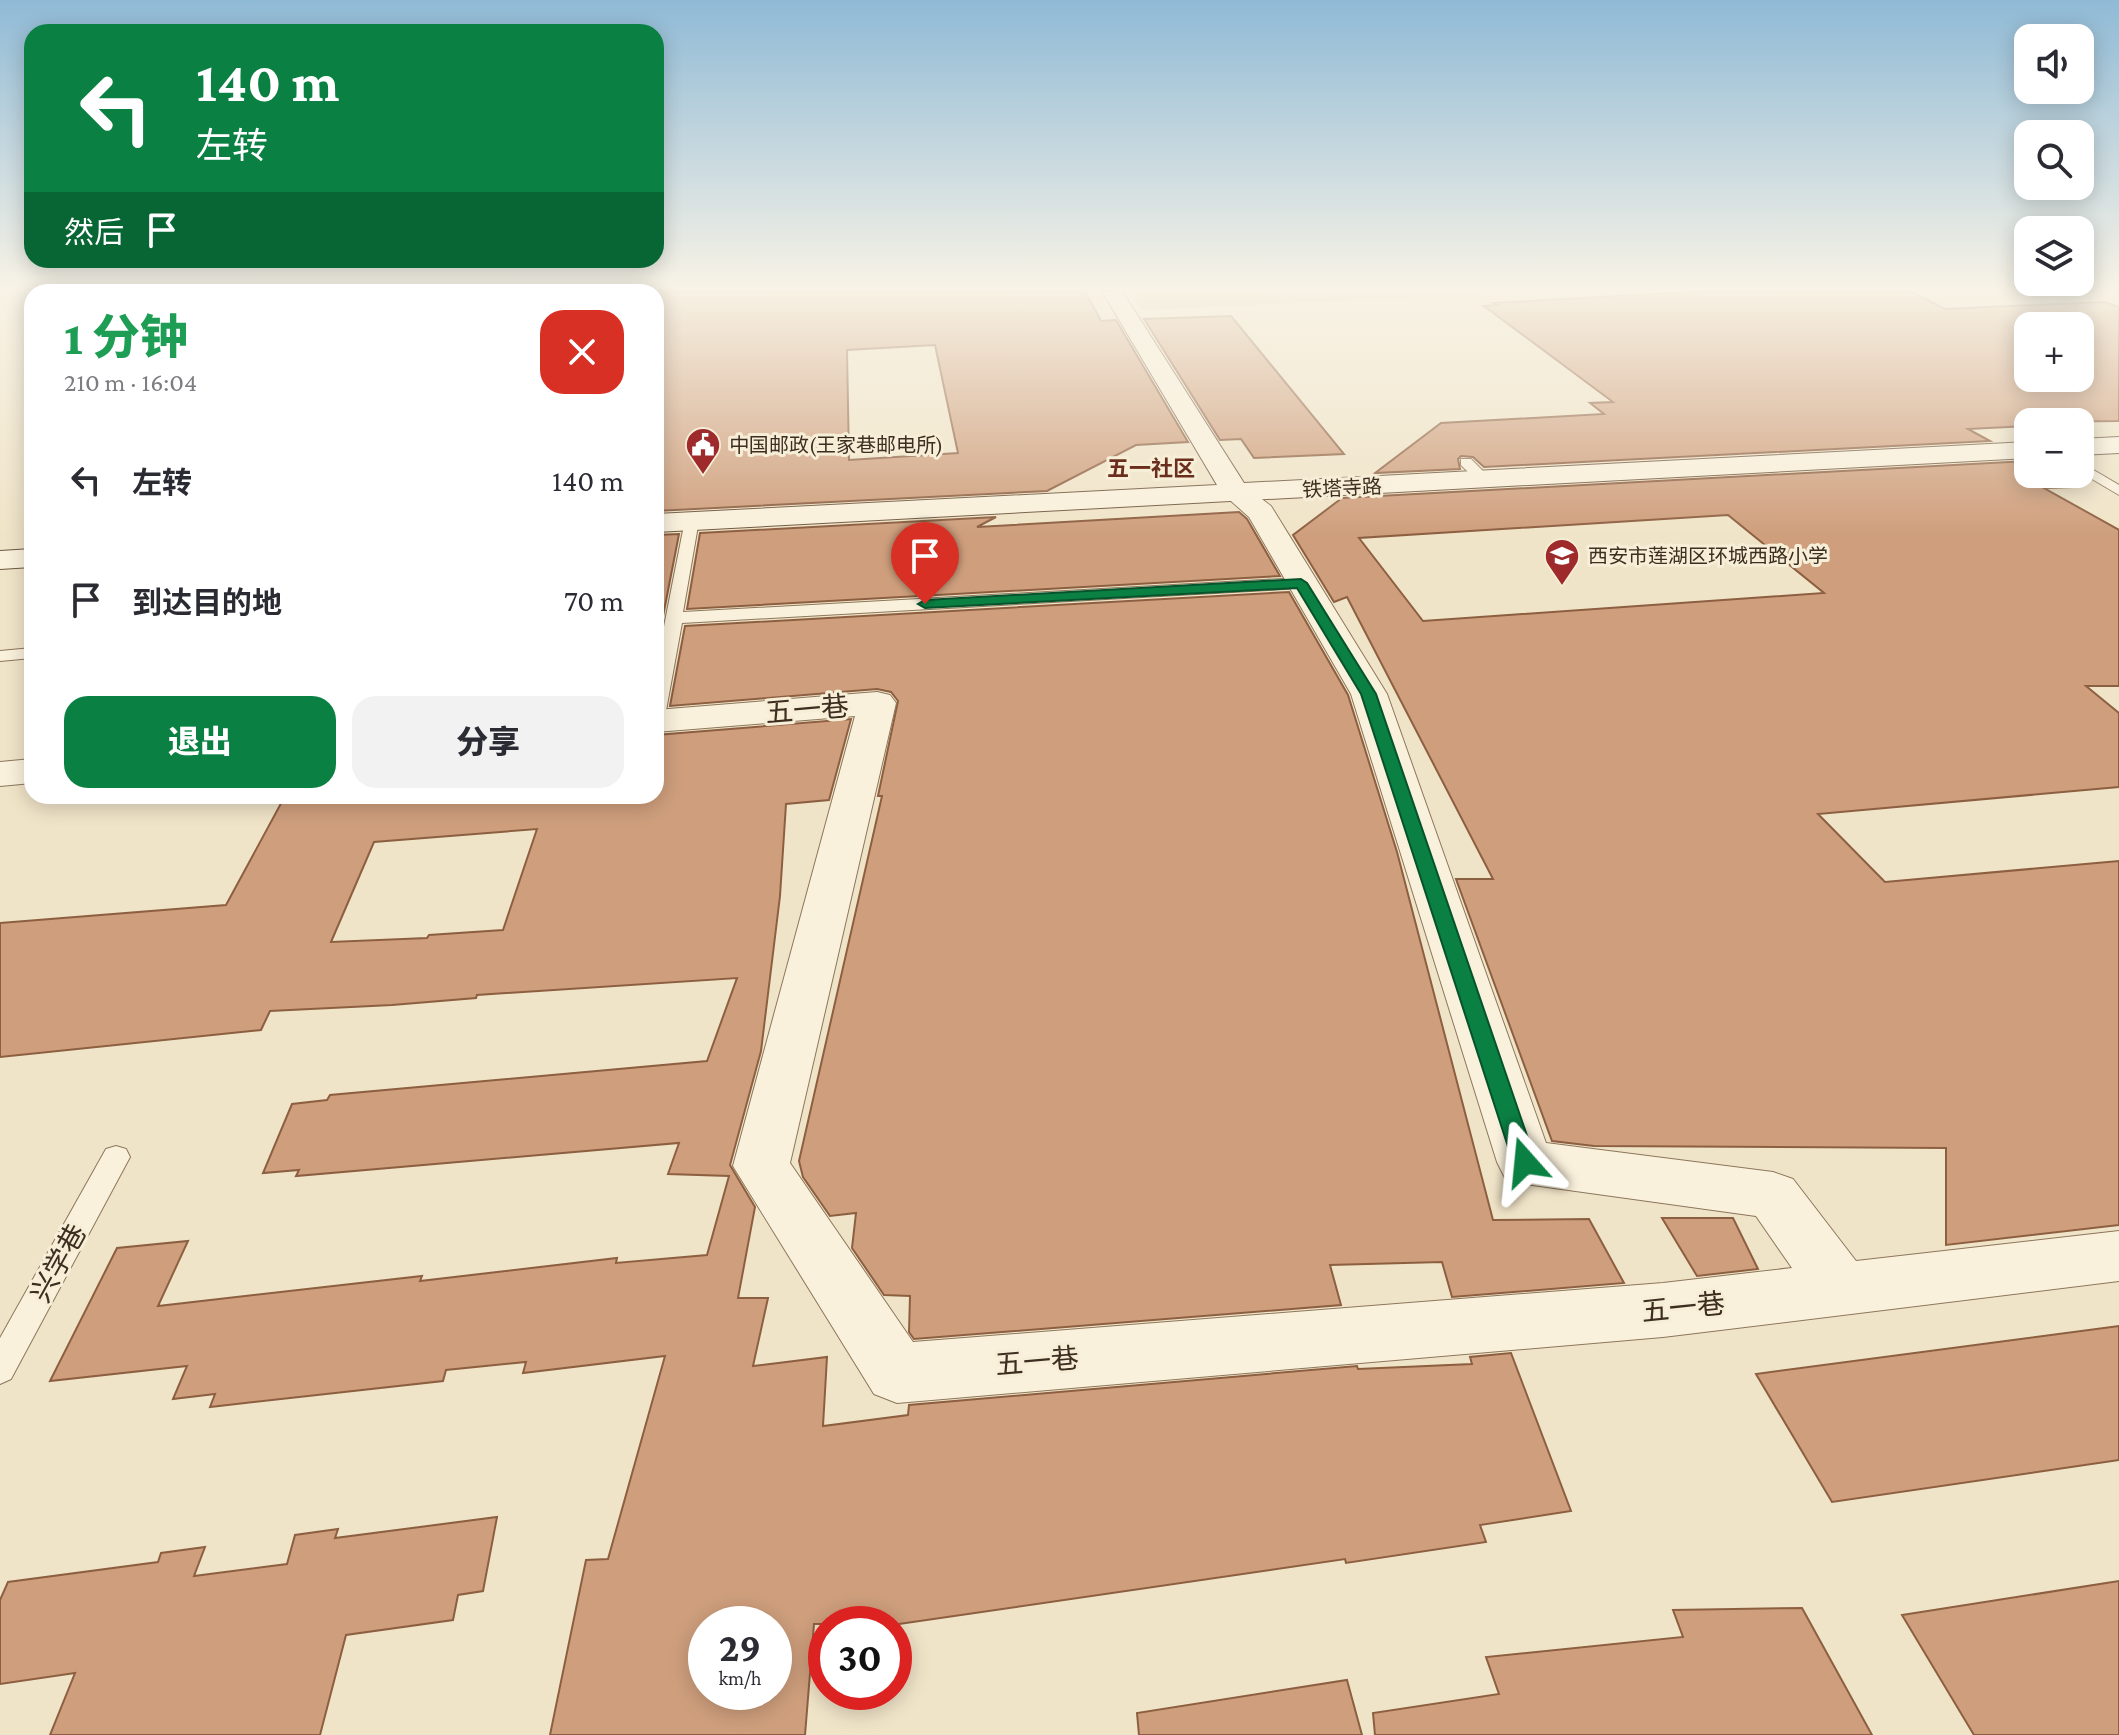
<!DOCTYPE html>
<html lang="zh">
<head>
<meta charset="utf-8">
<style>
  body { margin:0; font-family:"Crimson Pro","Noto Sans SC",serif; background:#f2f2f3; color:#2b2b33; height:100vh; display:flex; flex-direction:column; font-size:30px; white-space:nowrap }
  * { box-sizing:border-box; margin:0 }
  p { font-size:26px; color:#7c7c81 }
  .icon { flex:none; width:44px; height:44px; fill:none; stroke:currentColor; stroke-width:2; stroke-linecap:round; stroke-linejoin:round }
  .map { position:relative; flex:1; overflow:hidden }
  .side { position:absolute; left:24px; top:284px; width:640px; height:520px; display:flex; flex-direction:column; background:#fff; border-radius:24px; box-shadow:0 4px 20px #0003 }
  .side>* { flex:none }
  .hud { position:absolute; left:24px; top:24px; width:640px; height:244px; border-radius:24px; box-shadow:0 4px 20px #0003; background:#0b8043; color:#fff; overflow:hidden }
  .controls { position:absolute; left:2014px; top:24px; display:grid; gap:16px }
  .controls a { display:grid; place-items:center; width:80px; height:80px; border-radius:16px; background:#fff; box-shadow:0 4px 20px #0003; font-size:40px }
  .speed { position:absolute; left:688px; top:1606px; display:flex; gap:16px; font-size:40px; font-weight:700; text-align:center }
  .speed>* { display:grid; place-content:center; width:104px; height:104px; border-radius:50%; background:#fff; box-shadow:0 4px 20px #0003; line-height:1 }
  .speed small { font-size:20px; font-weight:400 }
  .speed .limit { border:12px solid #d22; background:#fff; color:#111 }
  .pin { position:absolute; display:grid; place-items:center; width:68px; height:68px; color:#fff; margin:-82px -34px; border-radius:50% 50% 50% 0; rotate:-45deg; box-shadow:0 0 8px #0007 }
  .pin .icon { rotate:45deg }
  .me { position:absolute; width:88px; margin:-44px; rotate:342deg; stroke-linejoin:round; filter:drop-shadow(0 0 6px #0008) }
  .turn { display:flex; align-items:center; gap:28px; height:168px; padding:0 40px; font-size:36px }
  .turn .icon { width:104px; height:104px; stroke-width:2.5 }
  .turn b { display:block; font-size:56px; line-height:68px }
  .then { display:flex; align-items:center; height:76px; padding:0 40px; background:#0003; gap:16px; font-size:30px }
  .round { display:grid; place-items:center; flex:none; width:84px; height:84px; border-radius:24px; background:#f2f2f3 }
  .summary { display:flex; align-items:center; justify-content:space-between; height:136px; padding:0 40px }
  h1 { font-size:48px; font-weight:800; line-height:60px; color:#1e9e55 }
  .primary-button { display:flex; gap:16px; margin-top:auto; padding:16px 40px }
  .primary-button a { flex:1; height:92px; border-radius:24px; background:#0b8043; color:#fff; font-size:32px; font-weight:800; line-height:92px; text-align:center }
  .primary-button a+a { background:#f2f2f3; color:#2b2b33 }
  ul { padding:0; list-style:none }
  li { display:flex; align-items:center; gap:24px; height:120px; padding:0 40px }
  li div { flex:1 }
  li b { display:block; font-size:30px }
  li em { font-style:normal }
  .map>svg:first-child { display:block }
  .green { fill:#c9cf9b }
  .building { fill:#cf9f7d; stroke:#8d5f41; stroke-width:2; fill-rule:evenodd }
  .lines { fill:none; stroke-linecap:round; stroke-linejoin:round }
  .lane-casing { stroke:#8d765c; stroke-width:2 }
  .street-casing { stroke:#8d765c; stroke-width:2 }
  .secondary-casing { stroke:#6f573f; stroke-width:2 }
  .lane { fill:#faf1dc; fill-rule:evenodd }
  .street { fill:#faf1dc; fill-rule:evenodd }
  .secondary { fill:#faf1dc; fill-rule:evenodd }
  .route { fill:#0b8043; stroke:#07532c; stroke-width:2 }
  .labels { text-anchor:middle; stroke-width:6; stroke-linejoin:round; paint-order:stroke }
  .far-poi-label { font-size:20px; fill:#3d2e20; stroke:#f7eed8; text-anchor:start }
  .far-street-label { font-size:20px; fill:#3d2e20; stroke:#f7eed8 }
  .far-neighbourhood-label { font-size:22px; font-weight:bold; fill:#6b2e1e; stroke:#f7eed8 }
  .near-street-label { font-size:28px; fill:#3d2e20; stroke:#f7eed8 }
</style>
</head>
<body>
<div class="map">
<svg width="2119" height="1735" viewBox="0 0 2119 1735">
  <rect width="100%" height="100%" fill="#f0e4c8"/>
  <polygon class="green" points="1130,291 1573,291 1142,310"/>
  <g class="building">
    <path d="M656,291H1085L1101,321L1116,320L1188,442L1136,445L1047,491L656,511ZM935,345L958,453L849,460L847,350Z"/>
    <path d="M1709,291H1910L1945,309L2104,302L2119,307V421L2028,422V426L1968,429L1990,441L1484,467L1473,457L1461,456L1458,459L1460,469L1375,473L1441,423L1604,414L1590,403L1613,402L1484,306L1497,305L1493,303ZM2028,326H2080V378H2028Z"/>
    <polygon points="1231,316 1344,454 1254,458 1241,439 1220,440 1144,319"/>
    <path d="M2027,461L2028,474H2050L2070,487L2044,488L2119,530V686H2086L2119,713V787L1818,814L1885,882L2119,861V1225L1946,1245V1148L1594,1146L1552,1141L1456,879H1493L1347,597L1334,602L1293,535L1342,498ZM1728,515L1824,593L1423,621L1359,538Z"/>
    <polygon points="1239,512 1247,519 1280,576 687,609 700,533 996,517 977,527"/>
    <polygon points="679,534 656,652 656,535"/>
    <polygon points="1289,592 1348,695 1397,852 1493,1220 1589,1219 1624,1283 1452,1297 1442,1262 1330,1265 1341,1305 914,1339 909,1332 910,1296 884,1295 852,1248 856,1213 830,1216 803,1177 799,1161 882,796 878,796 898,701 891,692 877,689 670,706 685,626"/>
    <path d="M851,719L829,800L786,804L780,896L761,1051L730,1165L755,1207L738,1298H768L753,1366L827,1357L823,1426L908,1415L909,1405L1357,1366L1358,1369L1472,1364L1470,1357L1511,1353L1571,1511L1480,1525L1486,1542L1346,1563L1345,1559L899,1624H814L805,1735H550L586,1560L608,1559L665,1356L523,1373L526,1362L446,1370L443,1381L210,1407L215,1394L173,1399L187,1366L50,1381L117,1248L188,1241L158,1306L422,1276L420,1281L617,1258L616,1263L707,1255L729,1176L668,1174L679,1143L296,1176L299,1170L263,1173L292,1104L327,1100L330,1095L707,1061L737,978L477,995L476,998L392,1005L270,1011L261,1030L0,1057V923L226,905L285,796H656V735ZM537,829L503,930L429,935L427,938L331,942L374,842ZM706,1624H774V1692H706Z"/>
    <polygon points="1662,1218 1733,1218 1758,1269 1697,1276"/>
    <polygon points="2119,1326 2119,1460 1832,1502 1756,1374"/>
    <polygon points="497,1517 483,1591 458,1595 453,1620 346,1635 320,1735 50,1735 75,1673 0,1684 0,1600 8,1582 158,1562 161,1553 205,1547 194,1576 287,1564 295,1535 338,1529 335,1538"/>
    <polygon points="2119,1581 2119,1735 1974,1735 1902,1615"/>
    <polygon points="1802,1608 1872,1735 1375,1735 1373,1713 1499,1694 1486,1657 1683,1637 1673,1610"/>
    <polygon points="1347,1680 1362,1735 1139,1735 1137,1713"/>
  </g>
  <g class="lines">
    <defs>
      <g id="lane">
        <polygon points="1461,459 1471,459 1489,477 1489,483 1479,483 1461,465"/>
        <polygon points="2080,462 2119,485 2119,495 2080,472"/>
        <polygon points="692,516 699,520 683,612 1301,578 1309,583 1301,588 682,623 665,716 656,722 656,667 685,520"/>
        <polygon points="32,648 32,658 0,661 0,651"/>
        <polygon points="116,1146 126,1149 130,1157 11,1379 0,1384 0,1338 106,1149"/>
      </g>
      <g id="street">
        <polygon points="1236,484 1246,487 1271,506 1387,694 1546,1143 1773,1172 1793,1179 1856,1261 2119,1231 2119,1281 1663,1337 897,1403 874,1394 733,1166 855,716 656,732 656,710 877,692 890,695 896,703 790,1163 913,1342 1663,1283 1792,1268 1756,1216 1525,1184 1505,1178 1497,1162 1351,694 1249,517 1222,493 1226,487"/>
        <polygon points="32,759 32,783 0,786 0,762"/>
      </g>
      <g id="secondary">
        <polygon points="1102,291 1122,291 1244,483 2028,442 2028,458 656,532 656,514 1217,485"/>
        <polygon points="2119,437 2119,453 2080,455 2080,439"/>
        <polygon points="32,549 32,567 0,569 0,551"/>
      </g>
    </defs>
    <use href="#lane" class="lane-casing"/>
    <use href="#street" class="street-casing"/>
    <use href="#secondary" class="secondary-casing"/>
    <use href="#lane" class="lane"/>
    <use href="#street" class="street"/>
    <use href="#secondary" class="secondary"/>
  </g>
  <linearGradient id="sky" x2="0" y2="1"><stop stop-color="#8fbad6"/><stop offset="0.54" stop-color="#f8f3e6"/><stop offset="1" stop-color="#f8f3e6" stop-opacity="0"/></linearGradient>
  <rect width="2119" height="534" fill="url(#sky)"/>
  <polygon class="route" points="1301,579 1307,583 1376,694 1536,1162 1533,1168 1525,1171 1517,1168 1513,1162 1361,694 1297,588 925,608 918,604 925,600"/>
  <defs>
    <symbol id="civic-pin" viewBox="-11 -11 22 30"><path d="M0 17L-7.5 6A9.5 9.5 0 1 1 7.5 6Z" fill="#9e2a2b" stroke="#f7eed8"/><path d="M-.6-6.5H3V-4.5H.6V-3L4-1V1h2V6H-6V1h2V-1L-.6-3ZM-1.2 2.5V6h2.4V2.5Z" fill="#fff"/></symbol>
    <symbol id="school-pin" viewBox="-11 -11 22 30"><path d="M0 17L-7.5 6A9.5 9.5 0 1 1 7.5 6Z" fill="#9e2a2b" stroke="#f7eed8"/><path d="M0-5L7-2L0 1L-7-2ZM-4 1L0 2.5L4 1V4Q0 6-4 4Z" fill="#fff"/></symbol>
  </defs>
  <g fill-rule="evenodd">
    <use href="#civic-pin" x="683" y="425" width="40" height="54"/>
    <use href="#school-pin" x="1542" y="536" width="40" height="54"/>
  </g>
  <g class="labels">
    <g class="far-poi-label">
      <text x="729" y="452">中国邮政(王家巷邮电所)</text>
      <text x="1588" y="563">西安市莲湖区环城西路小学</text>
    </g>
    <g class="far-street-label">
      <text transform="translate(1342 488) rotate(-3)" y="7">铁塔寺路</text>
    </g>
    <g class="far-neighbourhood-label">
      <text x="1151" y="476">五一社区</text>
    </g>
    <g class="near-street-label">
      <text transform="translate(807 709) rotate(-5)" y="10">五一巷</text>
      <text transform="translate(58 1263) rotate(-61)" y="10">兴学巷</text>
      <text transform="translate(1683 1307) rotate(-6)" y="10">五一巷</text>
      <text transform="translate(1037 1361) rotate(-5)" y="10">五一巷</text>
    </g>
  </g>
</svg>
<div class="controls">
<a><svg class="icon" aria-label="sound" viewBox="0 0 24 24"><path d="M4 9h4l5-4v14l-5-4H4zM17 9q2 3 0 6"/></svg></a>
<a><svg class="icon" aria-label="search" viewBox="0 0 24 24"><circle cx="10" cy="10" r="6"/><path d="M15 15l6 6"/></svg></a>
<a><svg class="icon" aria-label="layers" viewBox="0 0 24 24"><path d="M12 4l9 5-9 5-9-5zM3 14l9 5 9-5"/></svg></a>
<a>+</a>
<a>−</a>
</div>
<div class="speed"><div>29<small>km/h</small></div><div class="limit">30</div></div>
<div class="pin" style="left:925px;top:604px;background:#d93025"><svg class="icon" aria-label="arrive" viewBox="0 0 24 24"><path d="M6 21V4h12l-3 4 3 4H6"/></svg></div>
<svg class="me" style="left:1525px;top:1162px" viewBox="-20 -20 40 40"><path d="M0-17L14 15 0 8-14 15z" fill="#0b8043" stroke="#fff" stroke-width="4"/></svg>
<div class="hud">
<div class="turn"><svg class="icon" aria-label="left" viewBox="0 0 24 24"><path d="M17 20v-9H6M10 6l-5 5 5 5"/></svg><div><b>140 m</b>左转</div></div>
<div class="then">然后<svg class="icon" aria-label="arrive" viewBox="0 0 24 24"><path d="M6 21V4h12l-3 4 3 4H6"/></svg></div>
</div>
<section class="side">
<div class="summary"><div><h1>1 分钟</h1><p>210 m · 16:04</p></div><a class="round" style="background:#d93025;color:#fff"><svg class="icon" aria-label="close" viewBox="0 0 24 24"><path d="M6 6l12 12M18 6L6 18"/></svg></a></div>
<ul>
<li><svg class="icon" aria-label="left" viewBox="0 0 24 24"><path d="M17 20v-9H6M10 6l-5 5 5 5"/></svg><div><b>左转</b></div><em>140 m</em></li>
<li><svg class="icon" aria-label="arrive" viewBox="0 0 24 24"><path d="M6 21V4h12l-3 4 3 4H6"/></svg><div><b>到达目的地</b></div><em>70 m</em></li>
</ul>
<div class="primary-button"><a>退出</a><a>分享</a></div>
</section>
</div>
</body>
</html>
